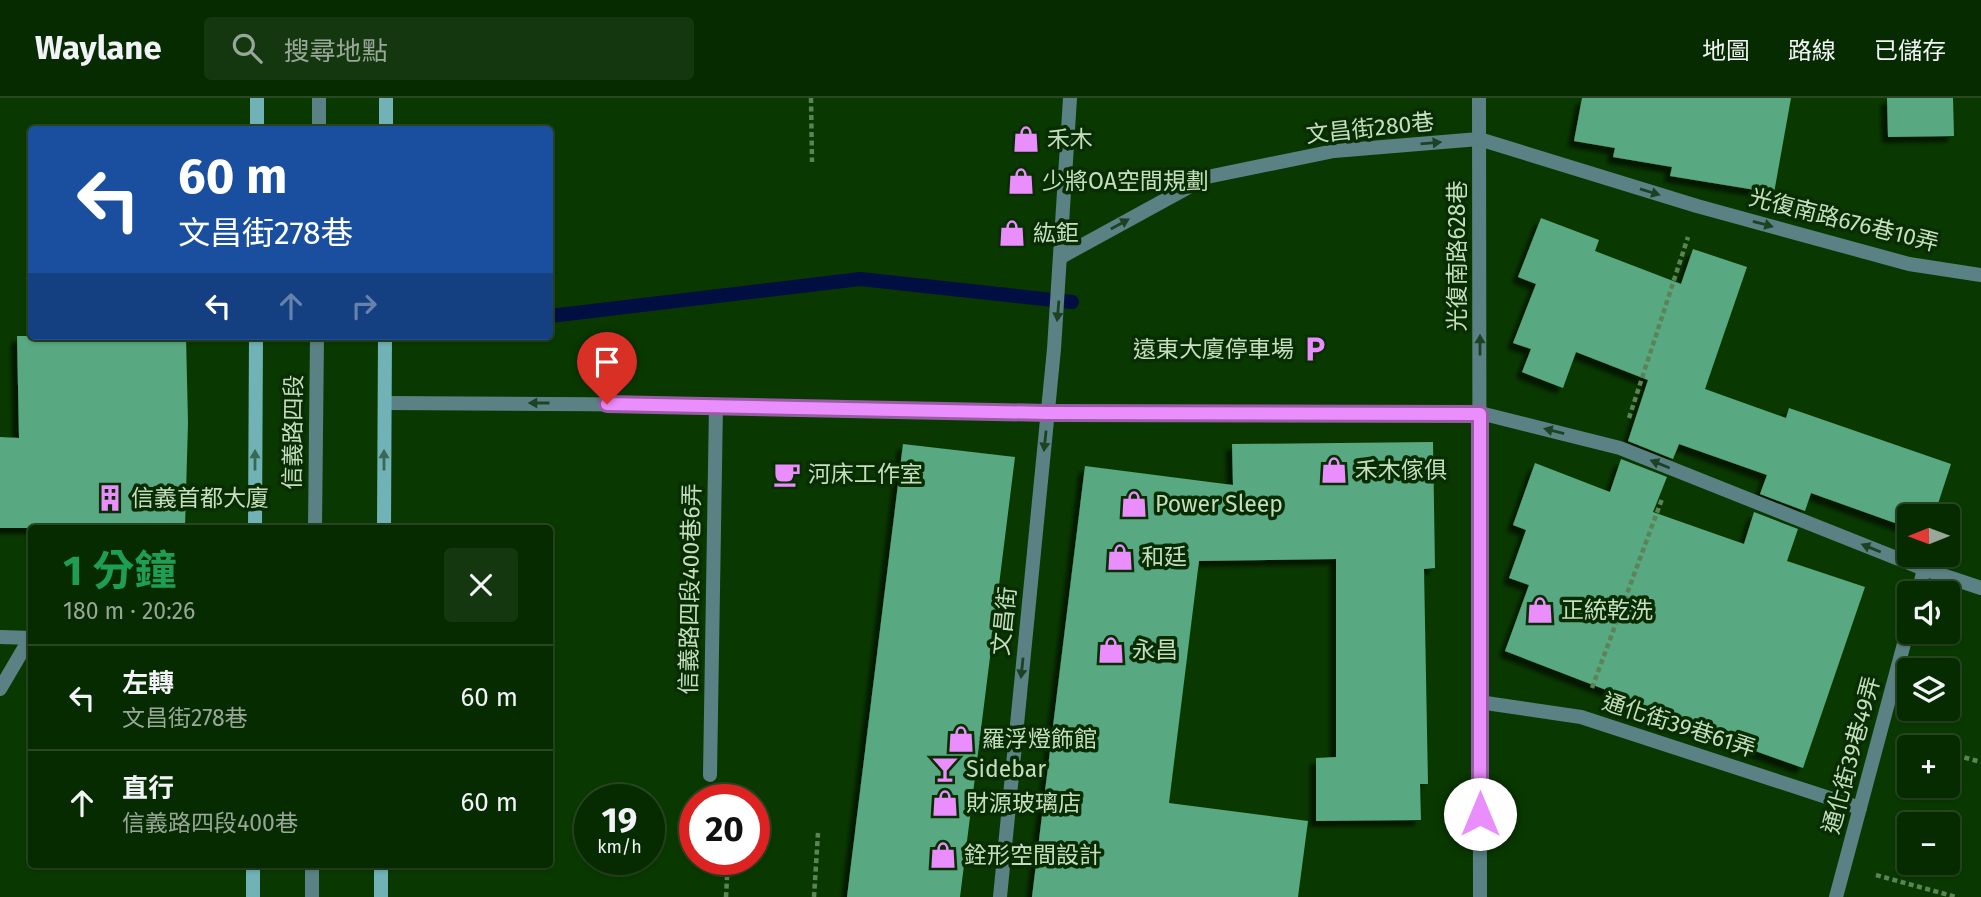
<!DOCTYPE html>
<html lang="zh-TW">
<head>
<meta charset="utf-8">
<style>
  body { margin:0; font-family:"Fira Sans","Noto Sans TC",sans-serif; background:#15370f; color:#f1f3f6; height:100vh; display:flex; flex-direction:column; font-size:26px; white-space:nowrap }
  * { box-sizing:border-box; margin:0 }
  p { font-size:23px; color:#98a799 }
  .icon { flex:none; width:38px; height:38px; fill:none; stroke:currentColor; stroke-width:2; stroke-linecap:round; stroke-linejoin:round }
  .map { position:relative; flex:1; overflow:hidden }
  .panel { position:absolute; left:28px; top:427px; width:525px; height:343px; display:flex; flex-direction:column; background:#072b00; border-radius:7px; box-shadow:0 2px 5px #0004,0 0 0 2px #284722 }
  .panel>* { flex:none }
  .banner { position:absolute; left:28px; top:28px; width:525px; height:214px; border-radius:7px; box-shadow:0 2px 5px #0004,0 0 0 2px #284722; background:#1a4fa0; color:#fff; overflow:hidden }
  .needle { width:46px; rotate:269deg }
  .fabs { position:absolute; left:1897px; top:406px; display:grid; gap:14px }
  .fabs a { display:grid; place-items:center; width:63px; height:63px; border-radius:7px; background:#072b00; box-shadow:0 2px 5px #0004,0 0 0 2px #284722; font-size:35px }
  .speed { position:absolute; left:574px; top:686px; display:flex; gap:14px; font-size:35px; font-weight:700; text-align:center }
  .speed>* { display:grid; place-content:center; width:91px; height:91px; border-radius:50%; background:#072b00; box-shadow:0 2px 5px #0004,0 0 0 2px #284722; line-height:1 }
  .speed small { font-size:18px; font-weight:400 }
  .speed .limit { border:10px solid #d22; background:#fff; color:#111 }
  .pin { position:absolute; display:grid; place-items:center; width:60px; height:60px; color:#fff; margin:-72px -30px; border-radius:50% 50% 50% 0; rotate:-45deg; box-shadow:0 0 7px #0007 }
  .pin .icon { rotate:45deg }
  .me { position:absolute; width:77px; margin:-38px; rotate:0deg; stroke-linejoin:round; filter:drop-shadow(0 0 5px #0008) }
  .turn { display:flex; align-items:center; gap:24px; height:147px; padding:0 35px; font-size:32px }
  .turn .icon { width:91px; height:91px; stroke-width:2.5 }
  .turn b { display:block; font-size:49px; line-height:60px }
  .lanes { display:flex; align-items:center; height:66px; padding:0 35px; background:#0003; justify-content:center; gap:35px; direction:ltr }
  .lanes .off { opacity:.35 }
  .round { display:grid; place-items:center; flex:none; width:74px; height:74px; border-radius:7px; background:#15370f }
  .headline { display:flex; align-items:center; justify-content:space-between; height:119px; padding:0 35px }
  h1 { font-size:42px; font-weight:700; line-height:52px; color:#1e9e55 }
  ul { padding:0; list-style:none }
  li { display:flex; align-items:center; gap:21px; height:105px; padding:0 35px; border-top:2px solid #284722 }
  li div { flex:1 }
  li b { display:block; font-size:26px }
  li em { font-style:normal }
  header { display:flex; align-items:center; gap:42px; box-sizing:border-box; height:98px; padding:0 35px; background:#072b00; border-bottom:2px solid #284722 }
  header strong { font-size:33px }
  nav { display:flex; gap:38px; margin-inline-start:auto; font-size:24px }
  .search { width:490px; height:63px; background:#15370f; display:flex; align-items:center; gap:18px; box-sizing:border-box; padding:0 24px; border-radius:7px; color:#98a799; font-size:26px }
  .map>svg:first-child { display:block }
  .lines { fill:none; stroke-linecap:round; stroke-linejoin:round }
  .stream { stroke:#000e41; stroke-width:14 }
  .building { fill:#59a881; filter:url(#shadow) }
  .path { stroke:#5c8355; stroke-width:4.5; stroke-dasharray:5 3.5; stroke-linecap:butt }
  .service { stroke:#5a8284; stroke-width:14 }
  .secondary { stroke:#70b2b6; stroke-width:14 }
  .oneway { fill:#1d4223 }
  .oneway2 { fill:#376954 }
  .route-casing { stroke:#985ca4; stroke-width:18 }
  .route { stroke:#ea8dfd; stroke-width:12 }
  .labels { text-anchor:middle; stroke-width:7; stroke-linejoin:round; paint-order:stroke }
  .street-label { font-size:23px; fill:#c4debf; stroke:#092d03 }
  .poi-label { font-size:23px; fill:#c4debf; stroke:#092d03; text-anchor:start }
</style>
</head>
<body>
<header>
<strong>Waylane</strong>
<div class="search"><svg class="icon" aria-label="search" viewBox="0 0 24 24"><circle cx="10" cy="10" r="6"/><path d="M15 15l6 6"/></svg>搜尋地點</div>
<nav><a>地圖</a><a>路線</a><a>已儲存</a></nav>
</header>
<div class="map">
<svg width="1981" height="799" viewBox="0 0 1981 799">
  <defs>
    <filter id="shadow"><feDropShadow dx="-6" dy="6" stdDeviation="2" flood-color="#0009"/></filter>
  </defs>
  <rect width="100%" height="100%" fill="#093900"/>
  <g class="lines">
    <polyline class="stream" points="550,218 860,181 1072,204"/>
  </g>
  <g class="building">
    <polygon points="1582,0 1791,0 1774,95 1670,78 1672,69 1613,59 1615,50 1574,43"/>
    <polygon points="1887,0 1953,0 1954,38 1888,39"/>
    <polygon points="1541,120 1599,142 1595,153 1681,186 1693,151 1747,169 1705,291 1786,320 1789,310 1951,366 1934,418 1909,418 1909,430 1811,395 1805,413 1760,396 1767,377 1679,346 1673,361 1628,343 1648,282 1576,254 1563,290 1522,274 1531,251 1513,245 1536,186 1518,179"/>
    <polygon points="17,238 186,238 188,325 185,430 0,430 0,339 19,340"/>
    <polygon points="1433,344 1435,470 1424,471 1428,686 1420,686 1421,722 1316,723 1316,660 1336,659 1336,461 1199,463 1169,705 1308,723 1298,799 1032,799 1085,368 1233,387 1232,346"/>
    <polygon points="903,346 1015,359 960,799 847,799"/>
    <polygon points="1621,361 1667,379 1653,414 1744,446 1754,414 1798,431 1787,463 1865,489 1803,670 1677,625 1679,620 1505,553 1529,487 1509,480 1526,432 1513,427 1535,365 1610,394"/>
  </g>
  <g class="lines">
    <g class="path">
      <polyline points="811,0 812,64"/>
      <polyline points="1629,320 1688,139"/>
      <polyline points="1592,590 1662,401"/>
      <polyline points="1911,645 1928,649"/>
      <polyline points="1948,655 1981,664"/>
      <polyline points="1876,777 1956,799"/>
      <polyline points="726,799 728,761"/>
      <polyline points="814,799 818,735"/>
    </g>
    <g class="service">
      <polyline points="1479,0 1480,799"/>
      <polyline points="319,32 319,0"/>
      <polyline points="1061,159 1207,79 1334,53 1479,41 1697,108 1909,166 1981,177"/>
      <polyline points="385,305 716,307 1048,315 1480,315 1620,350 1924,471 1981,490"/>
      <polyline points="315,430 317,238"/>
      <polyline points="1918,495 1924,471"/>
      <polyline points="0,539 32,540"/>
      <polyline points="0,591 30,540"/>
      <polyline points="1479,604 1581,619 1860,710"/>
      <polyline points="710,677 716,307"/>
      <polyline points="312,799 312,766"/>
      <polyline points="1000,799 1054,251 1070,0"/>
      <polyline points="1836,799 1909,527"/>
    </g>
    <g class="secondary">
      <polyline points="257,32 257,0"/>
      <polyline points="386,32 386,0"/>
      <polyline points="255,430 256,238"/>
      <polyline points="384,430 385,238"/>
      <polyline points="253,799 253,766"/>
      <polyline points="381,799 381,766"/>
    </g>
  </g>
  <defs><path id="oneway-solid" d="M-6-.8H1V-3.2L6.5 0L1 3.2V.8H-6Z" transform="scale(1.75)"/></defs>
  <g class="oneway">
    <use href="#oneway-solid" transform="translate(1431 45) rotate(-5)"/>
    <use href="#oneway-solid" transform="translate(1650 94) rotate(17)"/>
    <use href="#oneway-solid" transform="translate(1120 126) rotate(-29)"/>
    <use href="#oneway-solid" transform="translate(1763 126) rotate(15)"/>
    <use href="#oneway-solid" transform="translate(1058 213) rotate(95)"/>
    <use href="#oneway-solid" transform="translate(1480 247) rotate(-90)"/>
    <use href="#oneway-solid" transform="translate(539 305) rotate(-180)"/>
    <use href="#oneway-solid" transform="translate(1554 333) rotate(-166)"/>
    <use href="#oneway-solid" transform="translate(1045 343) rotate(96)"/>
    <use href="#oneway-solid" transform="translate(1660 366) rotate(-158)"/>
    <use href="#oneway-solid" transform="translate(1871 450) rotate(-158)"/>
    <use href="#oneway-solid" transform="translate(1022 570) rotate(96)"/>
  </g>
  <g class="oneway2">
    <use href="#oneway-solid" transform="translate(255 362) rotate(-90)"/>
    <use href="#oneway-solid" transform="translate(384 362) rotate(-90)"/>
  </g>
  <g class="lines">
    <defs>
      <polyline id="route" points="607,306 1048,315 1480,316 1480,716"/>
    </defs>
    <use href="#route" class="route-casing"/>
    <use href="#route" class="route"/>
  </g>
  <defs>
    <symbol id="shop-bare" viewBox="-9 -9 18 18"><path d="M-5-2.5h2.3a2.7 3.5 0 0 1 5.4 0H5L5.5 6h-11ZM-1.5-2.5h3a1.5 2.3 0 0 0-3 0Z" fill="#ea8dfd" stroke="#092d03" stroke-width="2.5" paint-order="stroke"/></symbol>
    <symbol id="parking-bare" viewBox="-9 -9 18 18"><path d="M-3.5-5.5H1a3.5 3.5 0 0 1 0 7H-1V5.5H-3.5ZM-1-3.4V-.6H.8a1.4 1.4 0 0 0 0-2.8Z" fill="#ea8dfd" stroke="#092d03" stroke-width="2.5" paint-order="stroke"/></symbol>
    <symbol id="cafe-bare" viewBox="-9 -9 18 18"><path d="M-5.5-4.5H6V0H3Q3 3.5 0 3.5H-2.5Q-5.5 3.5-5.5 0ZM3-3.2v2h1.7v-2ZM-6 4.5H4V6H-6Z" fill="#ea8dfd" stroke="#092d03" stroke-width="2.5" paint-order="stroke"/></symbol>
    <symbol id="building-bare" viewBox="-9 -9 18 18"><path d="M-4-6H4V6H1V3H-1V6H-4ZM-2.5-4.3h1.7v1.8h-1.7ZM.8-4.3h1.7v1.8H.8ZM-2.5-1h1.7V.8h-1.7ZM.8-1h1.7V.8H.8Z" fill="#ea8dfd" stroke="#092d03" stroke-width="2.5" paint-order="stroke"/></symbol>
    <symbol id="bar-bare" viewBox="-9 -9 18 18"><path d="M-6-5H6L.8 .8V4.5H3.5V6h-7V4.5H-.8V.8Z" fill="#ea8dfd" stroke="#092d03" stroke-width="2.5" paint-order="stroke"/></symbol>
  </defs>
  <g fill-rule="evenodd">
    <use href="#shop-bare" x="1007" y="22" width="38" height="38"/>
    <use href="#shop-bare" x="1002" y="64" width="38" height="38"/>
    <use href="#shop-bare" x="993" y="116" width="38" height="38"/>
    <use href="#parking-bare" x="1296" y="232" width="38" height="38"/>
    <use href="#shop-bare" x="1315" y="353" width="38" height="38"/>
    <use href="#cafe-bare" x="768" y="357" width="38" height="38"/>
    <use href="#building-bare" x="91" y="381" width="38" height="38"/>
    <use href="#shop-bare" x="1115" y="387" width="38" height="38"/>
    <use href="#shop-bare" x="1101" y="440" width="38" height="38"/>
    <use href="#shop-bare" x="1521" y="493" width="38" height="38"/>
    <use href="#shop-bare" x="1092" y="533" width="38" height="38"/>
    <use href="#shop-bare" x="942" y="622" width="38" height="38"/>
    <use href="#bar-bare" x="926" y="652" width="38" height="38"/>
    <use href="#shop-bare" x="926" y="686" width="38" height="38"/>
    <use href="#shop-bare" x="924" y="738" width="38" height="38"/>
  </g>
  <g class="labels">
    <g class="street-label">
      <text transform="translate(1370 30) rotate(-6)" y="8">文昌街280巷</text>
      <text transform="translate(1844 122) rotate(14)" y="8">光復南路676巷10弄</text>
      <text transform="translate(1457 158) rotate(-90)" y="8">光復南路628巷</text>
      <text transform="translate(293 334) rotate(-89)" y="8">信義路四段</text>
      <text transform="translate(690 491) rotate(-89)" y="8">信義路四段400巷6弄</text>
      <text transform="translate(1004 523) rotate(-84)" y="8">文昌街</text>
      <text transform="translate(1679 627) rotate(18)" y="8">通化街39巷61弄</text>
      <text transform="translate(1851 657) rotate(-75)" y="8">通化街39巷49弄</text>
    </g>
    <g class="poi-label">
      <text x="1047" y="49">禾木</text>
      <text x="1042" y="91">少將OA空間規劃</text>
      <text x="1033" y="143">紘鉅</text>
      <text x="1294" y="259" text-anchor="end">遠東大廈停車場</text>
      <text x="1355" y="380">禾木傢俱</text>
      <text x="808" y="384">河床工作室</text>
      <text x="131" y="408">信義首都大廈</text>
      <text x="1155" y="414">Power Sleep</text>
      <text x="1141" y="467">和廷</text>
      <text x="1561" y="520">正統乾洗</text>
      <text x="1132" y="560">永昌</text>
      <text x="982" y="649">羅浮燈飾館</text>
      <text x="966" y="679">Sidebar</text>
      <text x="966" y="713">財源玻璃店</text>
      <text x="964" y="765">銓形空間設計</text>
    </g>
  </g>
</svg>
<div class="fabs">
<a><svg class="needle" viewBox="-14 -14 28 28"><path d="M0-13l5 13h-10z" fill="#e53935"/><path d="M0 13l5-13h-10z" fill="#98a799"/></svg></a>
<a><svg class="icon" aria-label="sound" viewBox="0 0 24 24"><path d="M4 9h4l5-4v14l-5-4H4zM17 9q2 3 0 6"/></svg></a>
<a><svg class="icon" aria-label="layers" viewBox="0 0 24 24"><path d="M12 4l9 5-9 5-9-5zM3 14l9 5 9-5"/></svg></a>
<a>+</a>
<a>−</a>
</div>
<div class="speed"><div>19<small>km/h</small></div><div class="limit">20</div></div>
<div class="pin" style="left:607px;top:306px;background:#d93025"><svg class="icon" aria-label="arrive" viewBox="0 0 24 24"><path d="M6 21V4h12l-3 4 3 4H6"/></svg></div>
<svg class="me" style="left:1480px;top:716px" viewBox="-20 -20 40 40"><circle r="19" fill="#fff"/><path d="M0-13L10 11 0 6-10 11z" fill="#ea8dfd"/></svg>
<div class="banner">
<div class="turn"><svg class="icon" aria-label="left" viewBox="0 0 24 24"><path d="M17 20v-9H6M10 6l-5 5 5 5"/></svg><div><b>60 m</b>文昌街278巷</div></div>
<div class="lanes"><svg class="icon" aria-label="left" viewBox="0 0 24 24"><path d="M17 20v-9H6M10 6l-5 5 5 5"/></svg><svg class="icon off" aria-label="ahead" viewBox="0 0 24 24"><path d="M12 20V5M6 11l6-6 6 6"/></svg><svg class="icon off" aria-label="right" viewBox="0 0 24 24"><path d="M7 20v-9h11M14 6l5 5-5 5"/></svg></div>
</div>
<section class="panel">
<div class="headline"><div><h1>1 分鐘</h1><p>180 m · 20:26</p></div><a class="round"><svg class="icon" aria-label="close" viewBox="0 0 24 24"><path d="M6 6l12 12M18 6L6 18"/></svg></a></div>
<ul>
<li><svg class="icon" aria-label="left" viewBox="0 0 24 24"><path d="M17 20v-9H6M10 6l-5 5 5 5"/></svg><div><b>左轉</b><p>文昌街278巷</p></div><em>60 m</em></li>
<li><svg class="icon" aria-label="ahead" viewBox="0 0 24 24"><path d="M12 20V5M6 11l6-6 6 6"/></svg><div><b>直行</b><p>信義路四段400巷</p></div><em>60 m</em></li>
</ul>
</section>
</div>
</body>
</html>
